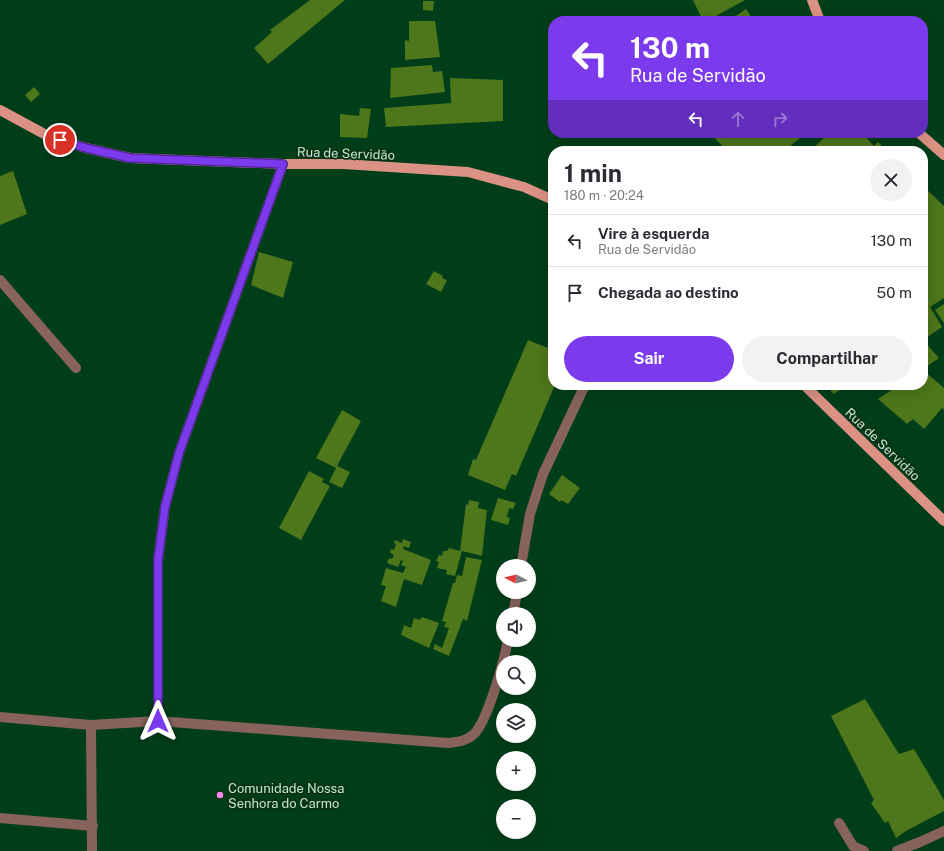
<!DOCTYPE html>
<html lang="pt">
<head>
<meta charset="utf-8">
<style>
  body { margin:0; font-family:"Public Sans",sans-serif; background:#f2f2f3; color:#2b2b33; height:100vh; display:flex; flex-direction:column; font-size:15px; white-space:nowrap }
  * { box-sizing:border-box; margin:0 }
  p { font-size:13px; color:#7c7c81 }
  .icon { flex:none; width:22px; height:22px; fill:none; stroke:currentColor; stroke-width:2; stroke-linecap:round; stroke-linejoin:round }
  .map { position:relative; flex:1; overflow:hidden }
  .sheet { position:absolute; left:548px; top:146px; width:380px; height:244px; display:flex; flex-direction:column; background:#fff; border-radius:16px; box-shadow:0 4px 16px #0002 }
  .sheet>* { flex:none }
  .guide { position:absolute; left:548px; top:16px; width:380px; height:122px; border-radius:16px; box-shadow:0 4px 16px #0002; background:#7c3aed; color:#fff; overflow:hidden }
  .needle { width:26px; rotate:277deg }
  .tools { position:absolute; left:496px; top:559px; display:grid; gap:8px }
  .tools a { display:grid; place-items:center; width:40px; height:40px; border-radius:50%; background:#fff; box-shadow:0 4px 16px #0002; font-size:20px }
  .pin { position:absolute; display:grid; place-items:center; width:34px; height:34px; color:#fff; margin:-17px; border:2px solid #fff; border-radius:50%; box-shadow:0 1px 4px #0007 }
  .me { position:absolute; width:44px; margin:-22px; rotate:0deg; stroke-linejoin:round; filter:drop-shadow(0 0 3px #0008) }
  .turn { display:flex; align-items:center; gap:14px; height:84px; padding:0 16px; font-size:18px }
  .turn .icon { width:52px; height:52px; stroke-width:2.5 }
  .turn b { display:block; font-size:28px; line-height:34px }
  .lanes { display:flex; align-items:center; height:38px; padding:0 16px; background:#0003; justify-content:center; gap:20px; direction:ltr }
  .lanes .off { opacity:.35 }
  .round { display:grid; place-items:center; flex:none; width:42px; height:42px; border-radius:21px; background:#f2f2f3 }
  .overview { display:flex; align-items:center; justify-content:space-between; height:68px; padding:0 16px }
  h1 { font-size:24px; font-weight:700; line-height:30px }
  .cta { display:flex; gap:8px; margin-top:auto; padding:8px 16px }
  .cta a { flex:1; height:46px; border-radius:24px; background:#7c3aed; color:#fff; font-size:16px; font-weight:700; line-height:46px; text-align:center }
  .cta a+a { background:#f2f2f3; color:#2b2b33 }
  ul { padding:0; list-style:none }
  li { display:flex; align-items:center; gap:12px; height:52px; padding:0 16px; border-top:1px solid #e1e1e2 }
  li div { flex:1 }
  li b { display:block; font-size:15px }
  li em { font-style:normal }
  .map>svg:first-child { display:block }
  .building { fill:#4e761a }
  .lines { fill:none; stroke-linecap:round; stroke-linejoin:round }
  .minor { stroke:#88635c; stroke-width:10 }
  .major { stroke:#db9184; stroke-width:10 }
  .route-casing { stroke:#51269a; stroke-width:10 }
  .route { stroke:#7c3aed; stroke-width:7 }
  .poi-dot { fill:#f788ec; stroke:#093116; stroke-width:1.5 }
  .labels { text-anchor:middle; stroke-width:3.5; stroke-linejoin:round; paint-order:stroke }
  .street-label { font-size:13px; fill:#c3e7ca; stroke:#093116 }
  .poi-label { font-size:13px; fill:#c3e7ca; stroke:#093116; text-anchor:start }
</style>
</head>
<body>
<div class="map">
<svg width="944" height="851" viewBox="0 0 944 851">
  <rect width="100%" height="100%" fill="#003e19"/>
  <g class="building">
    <polygon points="310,0 345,0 268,64 254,48 272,32 270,30"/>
    <polygon points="693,0 745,0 707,21 703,21"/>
    <polygon points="423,1 434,1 433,11 423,10"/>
    <polygon points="746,9 754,21 729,21"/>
    <polygon points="409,21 435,21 440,57 405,60 405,40 409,41"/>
    <polygon points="432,65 433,72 442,71 445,92 390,98 391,68"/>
    <polygon points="450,78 503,80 503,121 386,127 384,108 451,103"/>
    <polygon points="34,87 40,94 31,102 25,95"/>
    <polygon points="360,108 371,109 367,138 340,137 340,114 359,116"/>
    <polygon points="710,133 807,133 791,145 796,151 747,151 745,149 742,151 727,151"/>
    <polygon points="823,133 862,133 874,146 878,142 887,151 810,151 824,138 820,135"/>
    <polygon points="13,171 27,214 0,225 0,176"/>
    <polygon points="923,186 944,206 944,298 930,307 942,327 923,340 939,358 923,369"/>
    <polygon points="259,252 293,262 283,298 251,285"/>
    <polygon points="434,271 443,276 442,278 447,280 441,292 426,284"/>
    <polygon points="944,304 944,323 935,310"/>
    <polygon points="528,340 553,350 553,385 555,385 516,476 512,474 505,490 468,475 473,459 476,460"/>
    <polygon points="923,370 944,388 944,410 942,408 924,429 913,419 907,424 878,399 899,385 923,385"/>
    <polygon points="825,385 847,385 834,394"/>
    <polygon points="342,410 361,421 337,466 350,472 342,488 329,482 336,468 316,458"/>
    <polygon points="309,471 324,479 322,482 330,486 301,540 279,528"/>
    <polygon points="562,475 580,488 568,504 561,500 560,502 549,494"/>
    <polygon points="498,498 516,503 513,509 509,508 507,517 510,518 508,525 491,520"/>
    <polygon points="469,500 479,502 478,508 487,510 482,556 462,551 455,576 446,574 447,570 437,568 439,562 436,561 439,555 442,556 443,551 447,551 449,548 460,551 466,504 468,505"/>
    <polygon points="403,539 411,542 409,548 404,546 403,549 431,560 422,585 404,579 396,607 381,601 386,586 381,585 386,568 403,573 406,567 401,565 403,561 401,560 398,567 387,563 389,558 392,559 394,555 390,553 391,549 394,550 396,544 394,543 395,540 402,543"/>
    <polygon points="466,557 482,560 467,621 463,619 449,656 433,649 435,644 442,648 449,628 444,627 446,622 442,621 453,583 455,583 457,575 462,576"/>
    <polygon points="422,617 439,623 429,648 401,635 404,625 411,628 414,618 420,620"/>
    <polygon points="865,699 899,754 914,749 944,800 944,811 906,831 896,838 888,821 885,823 871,803 874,800 831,716"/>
  </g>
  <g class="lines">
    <g class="minor">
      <polyline points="0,280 76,368"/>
      <polyline points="521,566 530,514 543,474 585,385"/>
      <polyline points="513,614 517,592"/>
      <polyline points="0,717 91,725"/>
      <polyline points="158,721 158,560 165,507 179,453 283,164"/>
      <polyline points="0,818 93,826"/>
      <polyline points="839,823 853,846 864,851"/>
      <path d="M92,851L91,725L158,721L448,743C457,742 467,741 474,734C488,720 504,661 508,640"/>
      <polyline points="897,851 920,842 944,831"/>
    </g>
    <g class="major">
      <polyline points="812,0 820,21"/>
      <polyline points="0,110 48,136 86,148 130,158 283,164 343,164 468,172 524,187 553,200"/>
      <polyline points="919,133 944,155"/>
      <polyline points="804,385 944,521"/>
    </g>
  </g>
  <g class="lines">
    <defs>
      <polyline id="route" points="60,140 86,148 130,158 283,164 179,453 165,507 158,560 158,721"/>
    </defs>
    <use href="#route" class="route-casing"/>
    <use href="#route" class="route"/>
  </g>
  <circle class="poi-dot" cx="220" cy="795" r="4"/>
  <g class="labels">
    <g class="street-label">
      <text transform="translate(346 153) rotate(2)" y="5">Rua de Servidão</text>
      <text transform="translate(883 444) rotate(44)" y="5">Rua de Servidão</text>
    </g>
    <g class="poi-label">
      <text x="228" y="793">Comunidade Nossa<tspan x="228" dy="15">Senhora do Carmo</tspan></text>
    </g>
  </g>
</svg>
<div class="tools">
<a><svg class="needle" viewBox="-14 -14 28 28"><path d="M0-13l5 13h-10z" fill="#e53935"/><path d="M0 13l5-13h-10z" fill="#7c7c81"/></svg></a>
<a><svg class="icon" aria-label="sound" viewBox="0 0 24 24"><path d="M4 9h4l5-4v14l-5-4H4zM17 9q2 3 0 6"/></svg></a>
<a><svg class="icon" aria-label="search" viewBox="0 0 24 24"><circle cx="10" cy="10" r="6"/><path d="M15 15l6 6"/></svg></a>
<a><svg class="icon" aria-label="layers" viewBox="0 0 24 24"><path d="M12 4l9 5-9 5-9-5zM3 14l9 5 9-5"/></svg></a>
<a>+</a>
<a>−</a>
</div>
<div class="pin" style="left:60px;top:140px;background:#d93025"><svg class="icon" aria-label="arrive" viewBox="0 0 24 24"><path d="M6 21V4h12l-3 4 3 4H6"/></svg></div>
<svg class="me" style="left:158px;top:721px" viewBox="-20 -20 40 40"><path d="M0-17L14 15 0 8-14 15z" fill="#7c3aed" stroke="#fff" stroke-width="4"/></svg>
<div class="guide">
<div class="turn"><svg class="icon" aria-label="left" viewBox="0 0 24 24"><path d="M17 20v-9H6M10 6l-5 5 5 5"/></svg><div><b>130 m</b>Rua de Servidão</div></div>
<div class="lanes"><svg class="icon" aria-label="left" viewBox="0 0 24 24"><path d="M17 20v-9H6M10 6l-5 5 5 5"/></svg><svg class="icon off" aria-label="ahead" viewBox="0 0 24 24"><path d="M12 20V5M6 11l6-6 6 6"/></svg><svg class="icon off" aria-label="right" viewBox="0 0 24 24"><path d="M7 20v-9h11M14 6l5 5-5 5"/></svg></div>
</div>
<section class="sheet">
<div class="overview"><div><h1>1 min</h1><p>180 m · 20:24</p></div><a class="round"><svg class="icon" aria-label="close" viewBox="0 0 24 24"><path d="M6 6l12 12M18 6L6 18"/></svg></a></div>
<ul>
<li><svg class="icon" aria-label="left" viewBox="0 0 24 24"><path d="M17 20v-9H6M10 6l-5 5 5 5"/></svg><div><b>Vire à esquerda</b><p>Rua de Servidão</p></div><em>130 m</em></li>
<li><svg class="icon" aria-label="arrive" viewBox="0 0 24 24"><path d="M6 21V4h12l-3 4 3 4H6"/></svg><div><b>Chegada ao destino</b></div><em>50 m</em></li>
</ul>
<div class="cta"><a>Sair</a><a>Compartilhar</a></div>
</section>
</div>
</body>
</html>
